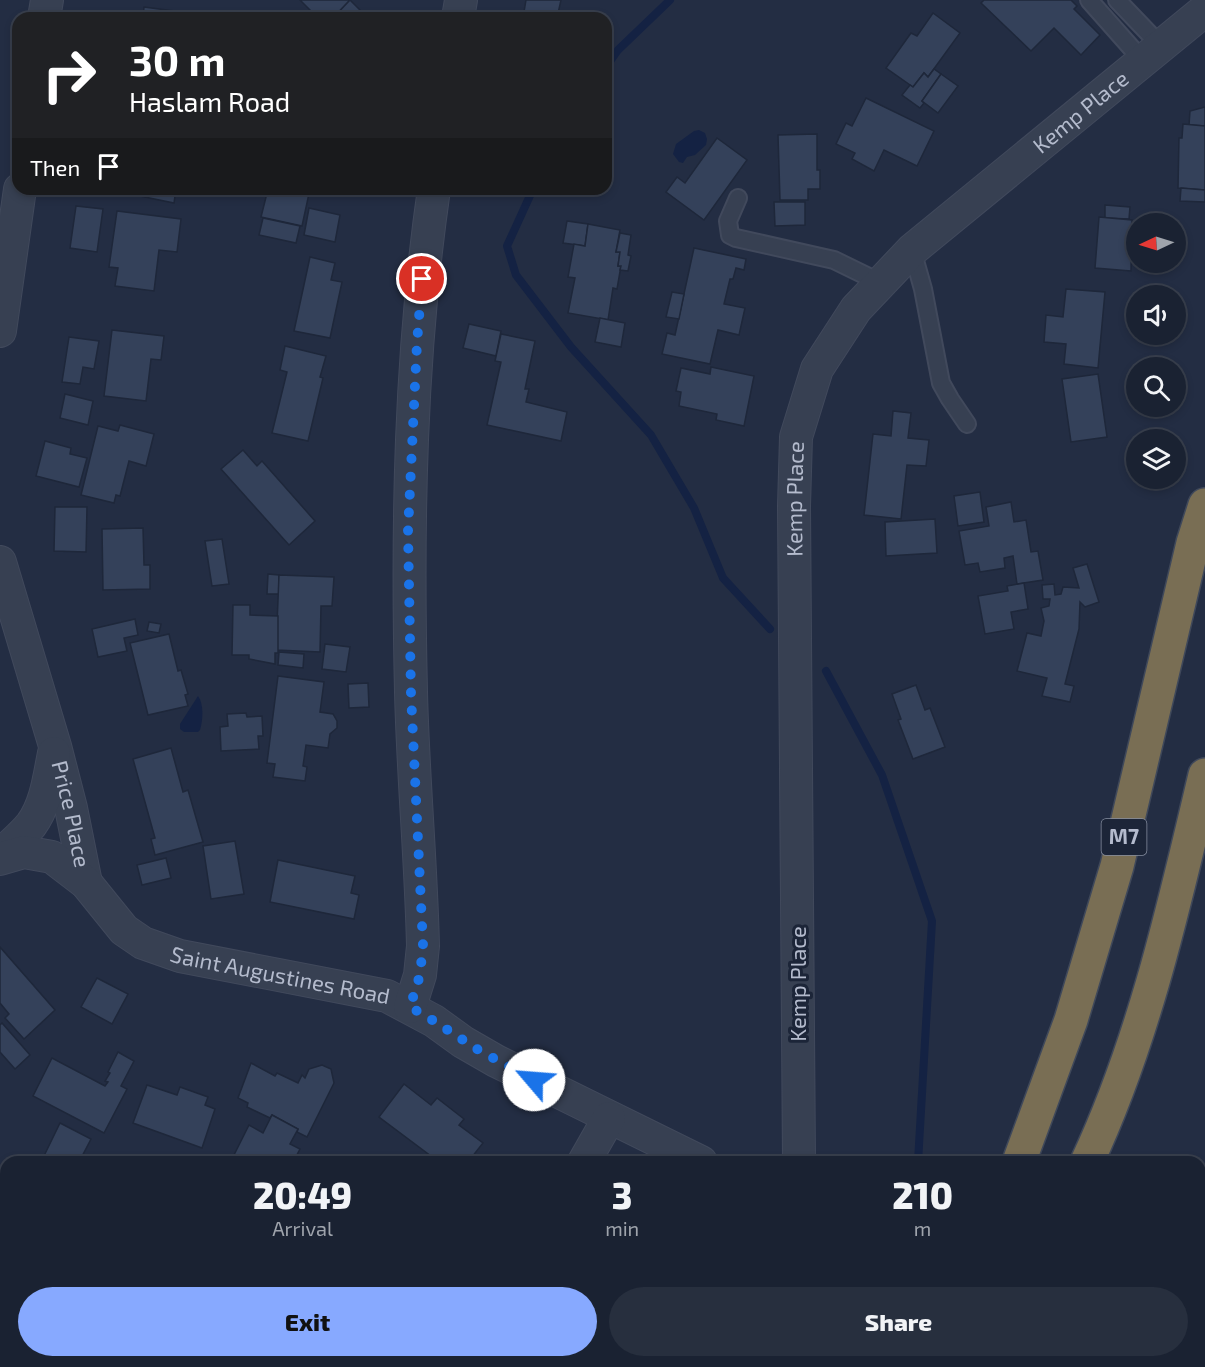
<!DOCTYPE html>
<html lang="en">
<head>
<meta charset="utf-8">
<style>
  body { margin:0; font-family:"Exo 2",sans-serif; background:#272f3e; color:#f1f3f6; height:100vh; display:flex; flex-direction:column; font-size:22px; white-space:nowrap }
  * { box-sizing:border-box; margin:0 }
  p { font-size:20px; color:#9fa4ac }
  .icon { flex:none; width:33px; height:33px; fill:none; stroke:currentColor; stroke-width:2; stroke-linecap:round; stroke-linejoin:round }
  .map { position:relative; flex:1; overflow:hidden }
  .drawer { position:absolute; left:0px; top:1156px; width:1206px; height:212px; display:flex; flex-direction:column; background:#1a2232; border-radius:18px 18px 0 0; box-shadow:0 3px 9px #0003,0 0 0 2px #383f4d }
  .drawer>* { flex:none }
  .hud { position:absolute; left:12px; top:12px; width:600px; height:183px; border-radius:18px; box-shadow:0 3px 9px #0003,0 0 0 2px #383f4d; background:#202124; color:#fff; overflow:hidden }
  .needle { width:39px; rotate:266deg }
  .controls { position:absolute; left:1126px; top:213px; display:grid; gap:12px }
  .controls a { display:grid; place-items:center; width:60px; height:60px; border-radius:50%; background:#1a2232; box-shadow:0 3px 9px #0003,0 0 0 2px #383f4d; font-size:30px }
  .pin { position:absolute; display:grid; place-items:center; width:51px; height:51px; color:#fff; margin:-26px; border:3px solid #fff; border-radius:50%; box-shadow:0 2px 6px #0007 }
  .me { position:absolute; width:66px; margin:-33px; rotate:297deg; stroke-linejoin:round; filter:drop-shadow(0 0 4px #0008) }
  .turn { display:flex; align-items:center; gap:21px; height:126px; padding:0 18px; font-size:27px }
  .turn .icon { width:78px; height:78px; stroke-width:2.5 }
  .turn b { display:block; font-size:42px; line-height:51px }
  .then { display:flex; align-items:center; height:57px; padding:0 18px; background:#0003; gap:12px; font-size:22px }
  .eta { display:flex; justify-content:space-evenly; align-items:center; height:102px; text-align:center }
  .eta b { font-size:36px; font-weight:800; line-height:42px }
  .button { display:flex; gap:12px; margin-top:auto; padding:12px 18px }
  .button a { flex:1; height:69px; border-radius:36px; background:#87a9ff; color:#111; font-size:24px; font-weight:800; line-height:69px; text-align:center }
  .button a+a { background:#272f3e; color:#f1f3f6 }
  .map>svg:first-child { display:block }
  .water { fill:#142243 }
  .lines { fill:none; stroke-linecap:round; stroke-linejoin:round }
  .stream { stroke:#142243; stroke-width:8 }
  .building { fill:#34415a; stroke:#1e273a; stroke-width:1.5 }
  .service-casing { stroke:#41495c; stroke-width:20 }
  .minor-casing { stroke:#41495c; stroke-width:34 }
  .motorway-casing { stroke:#3f485a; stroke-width:36 }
  .service { stroke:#374052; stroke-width:16 }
  .minor { stroke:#374052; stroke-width:32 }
  .motorway { stroke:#796e54; stroke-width:33 }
  .route { stroke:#1a73e8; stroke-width:10; stroke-dasharray:0 18 }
  .labels { text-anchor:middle; stroke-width:6; stroke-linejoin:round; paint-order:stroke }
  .shield { fill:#1c2538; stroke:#868ea0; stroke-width:1.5 }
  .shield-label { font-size:21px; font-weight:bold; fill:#b4bbcd }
  .street-label { font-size:22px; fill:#b4bbcd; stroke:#1c2538 }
</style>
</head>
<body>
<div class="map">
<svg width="1205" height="1367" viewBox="0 0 1205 1367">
  <rect width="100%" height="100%" fill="#232d43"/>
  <g class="water">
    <polygon points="694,131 699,130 705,133 707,139 706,145 695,155 687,157 683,163 679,162 673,154 676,144"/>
    <path d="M198,696C204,704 203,720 200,730L198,732H184L180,729V724Z"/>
  </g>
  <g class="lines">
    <g class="stream">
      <polyline points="606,67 618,50 670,0"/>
      <polyline points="533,189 507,246 516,275 571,347 651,435 694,508 723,578 770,629"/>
      <polyline points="826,671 882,775 932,921 918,1162"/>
      <polyline points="796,1367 799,1362"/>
    </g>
  </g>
  <g class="building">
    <polygon points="300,0 350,0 333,18 318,18"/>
    <polygon points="350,0 363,13 359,18 333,18"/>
    <polygon points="526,0 561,0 557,18 523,18"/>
    <polygon points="984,0 1071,0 1077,6 1074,9 1100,35 1081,55 1054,28 1031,51 981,3"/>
    <polygon points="144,7 181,12 180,18 143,18"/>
    <polygon points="933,13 960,33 928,77 924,73 913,87 886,68 911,33 917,36"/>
    <polygon points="934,69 941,74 922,101 924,103 920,108 902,95 910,85 913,87 924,73 928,77"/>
    <polygon points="941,74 958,86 938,113 922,101"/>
    <polygon points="866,98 934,131 917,166 884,150 874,171 852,159 855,153 836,144 846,123 852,126"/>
    <polygon points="1205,107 1205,126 1189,125 1190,111"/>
    <polygon points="1183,124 1205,126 1205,190 1178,188 1179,138 1182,138"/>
    <polygon points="817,134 817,170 820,170 820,189 808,189 808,200 780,200 778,135"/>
    <polygon points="717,138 747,160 704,220 666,192 677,177 685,183"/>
    <polygon points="1181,188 1205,190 1205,202 1180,201"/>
    <polygon points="81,189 124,189 122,196"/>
    <polygon points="131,189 176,189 174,203 130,194"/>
    <polygon points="268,189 310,189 302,226 261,217"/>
    <polygon points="774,202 805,202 805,225 775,226"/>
    <polygon points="1105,205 1130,207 1129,219 1105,218"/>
    <polygon points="76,206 103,209 97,252 70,248"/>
    <polygon points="309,208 340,215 335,242 304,235"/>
    <polygon points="117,211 181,219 177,252 159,250 154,291 115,286 118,268 109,267"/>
    <polygon points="1099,217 1132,220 1131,271 1095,268"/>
    <polygon points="263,218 300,226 296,243 259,235"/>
    <polygon points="567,221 588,224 585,246 563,243"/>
    <polygon points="588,224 620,230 616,252 620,252 618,266 621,266 617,289 613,288 608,320 568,313 575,278 568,277 574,244 585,246"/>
    <polygon points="620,233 631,235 628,255 631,256 628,271 620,270 621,266 618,266 620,252 616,252"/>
    <polygon points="694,248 746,259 744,270 736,268 733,279 730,279 724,304 745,308 739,335 718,330 710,364 662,354 667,333 675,335"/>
    <polygon points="310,257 335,263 331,280 342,282 330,338 294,331"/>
    <polygon points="1066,289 1105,292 1098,368 1064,364 1066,344 1044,342 1046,315 1063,317"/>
    <polygon points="672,292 684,294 679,319 666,317"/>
    <polygon points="600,318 625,323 621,347 595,342"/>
    <polygon points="469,324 501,331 496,356 463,348"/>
    <polygon points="112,330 164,336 161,360 151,359 146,401 104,396"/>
    <polygon points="501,334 535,341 525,389 529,389 526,402 567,412 561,441 487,425 501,362 495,361"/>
    <polygon points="69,337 99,341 94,369 83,367 80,384 62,382"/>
    <polygon points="285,346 326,356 320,377 323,378 308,441 272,433 287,372 280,370"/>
    <polygon points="711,367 754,376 744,426 716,420 717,414 679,406 681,392 676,391 681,368 710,374"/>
    <polygon points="1098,374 1107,437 1071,442 1062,379"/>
    <polygon points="65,394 93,401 88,425 60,418"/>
    <polygon points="893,411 911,413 908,438 929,440 926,466 907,465 901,519 864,515 873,434 891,436"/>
    <polygon points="120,425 154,434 146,466 129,461 120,496 116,495 114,503 81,495 98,426 118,431"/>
    <polygon points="45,441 71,448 70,454 87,458 79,487 36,476"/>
    <polygon points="243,450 257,466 262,461 315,521 289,545 221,469"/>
    <polygon points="980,492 984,522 958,526 954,496"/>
    <polygon points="1011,502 1014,522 1026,520 1031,552 1038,551 1043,580 1017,584 1013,556 1004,558 1005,568 980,572 978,563 965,565 959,531 989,526 986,507"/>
    <polygon points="55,507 87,507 86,552 54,551"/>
    <polygon points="935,519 937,553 886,556 885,522"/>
    <polygon points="143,528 144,565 150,565 150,589 103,590 102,529"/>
    <polygon points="222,539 229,584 212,586 205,541"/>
    <polygon points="1087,564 1099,602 1085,607 1080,602 1079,629 1065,684 1074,686 1070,702 1042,696 1047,678 1017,671 1027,633 1041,636 1044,621 1041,608 1049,606 1050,599 1043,599 1042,585 1054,584 1055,595 1061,594 1063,587 1079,588 1073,568"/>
    <polygon points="268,574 279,575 279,594 267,594"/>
    <polygon points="279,575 334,577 332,606 321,606 320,652 276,650"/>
    <polygon points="1024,583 1028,609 1011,612 1014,629 985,634 978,596 1008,591 1007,586"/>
    <polygon points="233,605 250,605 250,615 278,616 278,653 275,653 275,664 249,659 249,655 232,655"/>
    <polygon points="135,619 138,635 124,638 127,651 98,657 92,629"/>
    <polygon points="149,622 161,624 159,633 147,631"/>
    <polygon points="169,634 178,671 181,670 188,694 185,695 188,706 148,715 130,643"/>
    <polygon points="325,644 350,647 346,672 322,669"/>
    <polygon points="279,652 304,654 303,668 278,665"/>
    <polygon points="278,676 324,682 320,712 333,714 337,721 337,728 330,734 328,748 306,745 303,766 307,767 305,781 273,777 275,764 267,763"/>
    <polygon points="368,683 369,707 349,708 348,684"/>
    <polygon points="916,685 925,710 930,708 945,747 913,759 898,720 901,719 892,694"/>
    <polygon points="246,713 247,717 262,716 263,736 258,736 259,749 221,751 220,727 228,726 227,714"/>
    <polygon points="171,748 183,792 188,790 203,842 155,855 151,839 155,838 133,759"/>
    <polygon points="235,841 244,894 211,899 203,846"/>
    <polygon points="166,858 171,878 142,885 137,865"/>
    <polygon points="278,860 355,876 351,893 359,895 354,919 270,902"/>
    <polygon points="0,947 55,1010 24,1039 5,1018 9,1014 0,1003"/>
    <polygon points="97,978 128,994 112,1024 81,1007"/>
    <polygon points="2,1023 30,1055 15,1069 0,1052 0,1025"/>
    <polygon points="118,1052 134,1061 121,1086 127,1089 104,1133 33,1096 52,1058 105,1086 108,1082 105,1081 110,1073 108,1072"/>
    <polygon points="251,1063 275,1076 277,1073 298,1083 302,1075 305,1078 309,1069 322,1065 331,1069 334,1083 307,1137 297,1132 298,1129 272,1115 270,1118 247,1107 248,1103 238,1098"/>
    <polygon points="404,1084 431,1105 437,1098 464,1119 459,1125 483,1143 468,1162 439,1162 379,1117"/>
    <polygon points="147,1085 177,1095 180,1087 208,1097 205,1105 215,1109 202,1148 133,1123"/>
    <polygon points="272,1115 298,1129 290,1144 300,1149 293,1162 243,1162 233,1157 249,1125 263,1133"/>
    <polygon points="60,1123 91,1139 79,1162 48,1162 42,1160"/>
  </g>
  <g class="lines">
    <defs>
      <g id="service">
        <polyline points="1089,0 1143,61"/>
        <polyline points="1117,0 1161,46"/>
        <polyline points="738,198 728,221 730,235 736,238 834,260 881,283"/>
        <polyline points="912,250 923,289 941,383 950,399 967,424"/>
      </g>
      <g id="minor">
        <polyline points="44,18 47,0"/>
        <polyline points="458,18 461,0"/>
        <polyline points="0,331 20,189"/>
        <path id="s1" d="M0,562L55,746L71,808L86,883"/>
        <path d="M0,855C10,846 22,836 31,825C46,805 49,778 54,753"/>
        <path id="s2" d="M0,859L24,852L52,857L86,883L124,930L143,943L180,956L387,996L434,1021L463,1042L496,1061L701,1162"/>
        <path d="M410,1007L420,975L423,946C421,861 413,776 411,692C407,524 410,355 434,189"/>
        <polyline points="584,1162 609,1118"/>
        <path id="s3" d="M799,1162L794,506L796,437L817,369L856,309L912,250L1205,10"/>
        <polyline points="1200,1205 1205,1199"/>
        <polyline points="0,1279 6,1298"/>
        <polyline points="27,1362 27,1367"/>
        <polyline points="1083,1362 1092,1367"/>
        <polyline points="475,1367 478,1362"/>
        <polyline points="1126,1367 1127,1362"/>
      </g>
      <g id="motorway">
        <polyline points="1019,1162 1071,1020 1117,866 1193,543 1205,505"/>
        <path d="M1087,1162C1144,1040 1174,906 1205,775"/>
        <polyline points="909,1367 913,1362"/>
        <polyline points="984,1367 987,1362"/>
      </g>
    </defs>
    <use href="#service" class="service-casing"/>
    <use href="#minor" class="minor-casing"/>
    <use href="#motorway" class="motorway-casing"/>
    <use href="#service" class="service"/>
    <use href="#minor" class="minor"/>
    <use href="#motorway" class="motorway"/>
  </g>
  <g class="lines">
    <polyline class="route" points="422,279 417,343 408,531 411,694 423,945 420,975 410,1007 434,1021 480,1051 534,1080"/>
  </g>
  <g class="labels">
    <rect class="shield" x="1101.5" y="819" width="45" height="36" rx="4.5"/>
    <g class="shield-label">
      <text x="1124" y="844">M7</text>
    </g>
    <g class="street-label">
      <text dy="8" stroke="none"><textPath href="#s3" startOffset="1167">Kemp Place</textPath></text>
      <text dy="8" stroke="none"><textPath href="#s3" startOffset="663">Kemp Place</textPath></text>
      <text dy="8" stroke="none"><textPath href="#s1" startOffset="262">Price Place</textPath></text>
      <text dy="8" stroke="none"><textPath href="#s2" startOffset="321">Saint Augustines Road</textPath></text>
      <text transform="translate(798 984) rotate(-90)" y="8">Kemp Place</text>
    </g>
  </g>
</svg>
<div class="controls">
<a><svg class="needle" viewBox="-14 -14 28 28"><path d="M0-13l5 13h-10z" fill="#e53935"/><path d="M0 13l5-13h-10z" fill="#9fa4ac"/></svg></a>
<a><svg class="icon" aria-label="sound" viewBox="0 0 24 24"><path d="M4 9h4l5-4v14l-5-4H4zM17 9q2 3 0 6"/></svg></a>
<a><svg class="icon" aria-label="search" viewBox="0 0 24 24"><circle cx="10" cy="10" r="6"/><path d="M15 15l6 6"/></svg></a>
<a><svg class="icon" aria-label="layers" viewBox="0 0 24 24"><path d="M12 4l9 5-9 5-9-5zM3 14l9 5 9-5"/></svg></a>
</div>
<div class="pin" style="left:422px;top:279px;background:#d93025"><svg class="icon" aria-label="arrive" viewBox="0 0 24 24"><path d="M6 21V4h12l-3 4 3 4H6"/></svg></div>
<svg class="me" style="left:534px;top:1080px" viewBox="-20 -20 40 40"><circle r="19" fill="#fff"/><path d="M0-13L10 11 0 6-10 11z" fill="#1a73e8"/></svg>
<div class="hud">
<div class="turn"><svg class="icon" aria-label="right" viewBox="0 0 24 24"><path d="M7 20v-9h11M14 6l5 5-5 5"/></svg><div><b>30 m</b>Haslam Road</div></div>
<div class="then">Then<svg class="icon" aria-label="arrive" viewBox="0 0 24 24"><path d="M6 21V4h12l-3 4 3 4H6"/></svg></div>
</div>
<section class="drawer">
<div class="eta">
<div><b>20:49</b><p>Arrival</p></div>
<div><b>3</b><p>min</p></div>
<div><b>210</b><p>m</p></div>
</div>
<div class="button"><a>Exit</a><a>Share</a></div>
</section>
</div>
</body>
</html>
